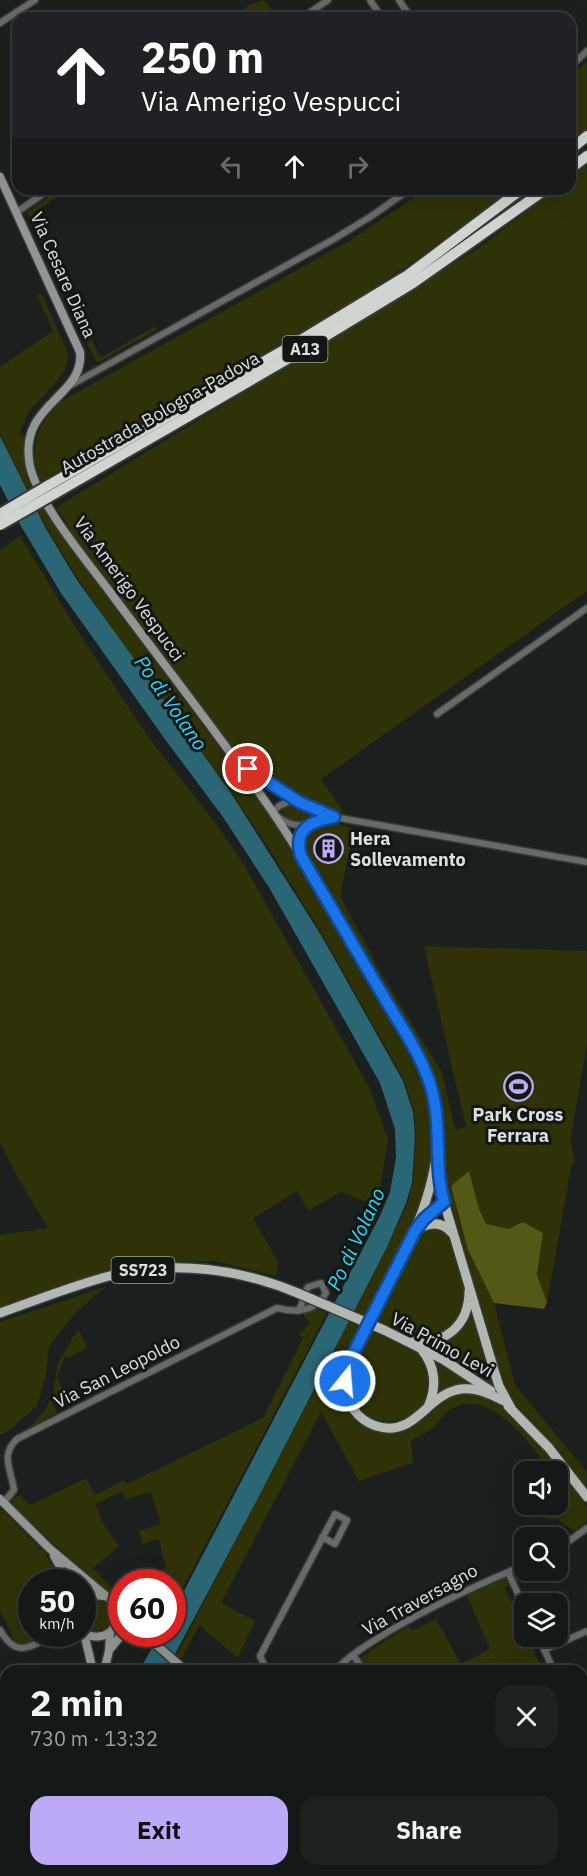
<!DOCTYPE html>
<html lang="en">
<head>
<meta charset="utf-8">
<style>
  body { margin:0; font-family:"IBM Plex Sans",sans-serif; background:#1d211f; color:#f1f3f6; height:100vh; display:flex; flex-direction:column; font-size:22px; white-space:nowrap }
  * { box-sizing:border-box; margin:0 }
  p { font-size:20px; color:#9da0a1 }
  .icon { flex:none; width:33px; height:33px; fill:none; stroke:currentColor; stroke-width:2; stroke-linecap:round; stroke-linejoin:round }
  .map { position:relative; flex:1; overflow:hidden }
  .sheet { position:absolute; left:0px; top:1665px; width:588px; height:212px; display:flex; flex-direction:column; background:#141816; border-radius:18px 18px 0 0; box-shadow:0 6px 24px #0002,0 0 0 2px #333735 }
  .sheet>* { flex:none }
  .guide { position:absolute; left:12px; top:12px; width:564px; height:183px; border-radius:18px; box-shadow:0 6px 24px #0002,0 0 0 2px #333735; background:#202124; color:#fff; overflow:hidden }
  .fabs { position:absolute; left:514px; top:1461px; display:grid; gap:12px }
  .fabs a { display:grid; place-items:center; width:54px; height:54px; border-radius:12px; background:#141816; box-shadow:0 6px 24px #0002,0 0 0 2px #333735; font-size:30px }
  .speed { position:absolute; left:18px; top:1569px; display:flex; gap:12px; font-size:30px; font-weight:700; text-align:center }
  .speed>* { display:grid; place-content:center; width:78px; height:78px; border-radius:50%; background:#141816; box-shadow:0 6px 24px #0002,0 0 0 2px #333735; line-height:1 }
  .speed small { font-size:15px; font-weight:400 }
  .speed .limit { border:9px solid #d22; background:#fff; color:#111 }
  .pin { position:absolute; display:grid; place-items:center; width:51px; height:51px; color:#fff; margin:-26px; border:3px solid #fff; border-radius:50%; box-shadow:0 2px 6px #0007 }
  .me { position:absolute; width:66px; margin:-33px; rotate:17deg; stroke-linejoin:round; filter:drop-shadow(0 0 4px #0008) }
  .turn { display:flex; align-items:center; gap:21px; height:126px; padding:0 30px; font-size:27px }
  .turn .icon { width:78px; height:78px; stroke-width:2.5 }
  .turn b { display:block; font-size:42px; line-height:51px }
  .lanes { display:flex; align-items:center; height:57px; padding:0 30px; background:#0003; justify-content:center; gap:30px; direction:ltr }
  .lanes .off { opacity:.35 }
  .round { display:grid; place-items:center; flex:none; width:63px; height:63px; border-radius:18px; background:#1d211f }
  .headline { display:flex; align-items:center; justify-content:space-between; height:102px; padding:0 30px }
  h1 { font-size:36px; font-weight:800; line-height:45px }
  .action { display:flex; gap:12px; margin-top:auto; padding:12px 30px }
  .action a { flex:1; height:69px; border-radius:18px; background:#bcaaf6; color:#111; font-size:24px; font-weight:800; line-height:69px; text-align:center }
  .action a+a { background:#1d211f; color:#f1f3f6 }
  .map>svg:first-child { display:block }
  .green { fill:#2f3207 }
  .forest { fill:#535816 }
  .water { fill:#2b6675 }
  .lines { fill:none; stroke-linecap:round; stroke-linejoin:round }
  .minor-casing { stroke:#363b39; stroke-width:9 }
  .secondary-casing { stroke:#363b39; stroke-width:11 }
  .primary-casing { stroke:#363b39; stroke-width:12 }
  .motorway-casing { stroke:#363b39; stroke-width:14 }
  .minor { stroke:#686a68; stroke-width:6 }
  .secondary { stroke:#929591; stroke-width:8 }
  .primary { stroke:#b3b7b2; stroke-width:9 }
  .motorway { stroke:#d1d5d0; stroke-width:10 }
  .primary-bridge-casing { stroke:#363b39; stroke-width:12; stroke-linecap:butt }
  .motorway-bridge-casing { stroke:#363b39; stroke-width:14; stroke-linecap:butt }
  .primary-bridge { stroke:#b3b7b2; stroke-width:9 }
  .motorway-bridge { stroke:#d1d5d0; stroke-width:10 }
  .route-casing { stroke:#114b97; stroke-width:15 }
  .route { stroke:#1a73e8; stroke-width:10 }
  .labels { text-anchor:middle; stroke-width:6; stroke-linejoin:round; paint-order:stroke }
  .shield { fill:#121714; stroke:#9fa4a1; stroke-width:1.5 }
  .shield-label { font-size:16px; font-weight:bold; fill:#dce0de }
  .street-label { font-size:18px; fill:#dce0de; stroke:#121714 }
  .poi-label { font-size:18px; font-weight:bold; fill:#dce0de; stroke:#121714; text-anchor:start }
  .water-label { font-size:20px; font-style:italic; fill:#2dd9fe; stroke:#121714 }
</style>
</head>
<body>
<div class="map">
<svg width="587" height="1876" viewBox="0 0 587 1876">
  <rect width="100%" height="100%" fill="#1b201e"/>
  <g class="green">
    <polygon points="264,0 279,18 231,18 249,5"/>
    <polygon points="587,61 587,128 570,142 570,77"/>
    <polygon points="587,165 587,591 321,779 345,814 323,808 279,788 238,757 75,538 57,507 479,248 556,189 570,189 570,178"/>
    <polygon points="60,189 69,189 33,213 60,274 57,274 27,212"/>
    <path d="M427,189H511L407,266L337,311L41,481C27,450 37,423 62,401L351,240Z"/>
    <path d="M41,293L68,353C69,378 43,392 29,412C25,419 22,427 19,434L26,436C18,480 58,528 82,563L267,811L299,860L409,1050C472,1175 390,1259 341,1368C336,1386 338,1401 350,1415C370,1437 400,1438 423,1419C435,1409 448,1393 464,1392C473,1392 483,1394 491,1399C522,1419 552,1459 574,1489C578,1494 585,1501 587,1508C587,1511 587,1517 587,1521L574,1531L559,1520L531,1516L532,1505L558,1504V1472L540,1471L543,1461C526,1437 485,1387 451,1409C444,1413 440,1420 435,1426C428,1432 419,1436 411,1440L413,1463L359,1481L321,1412L221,1603L255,1621L238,1658L199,1625L181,1660L176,1656L387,1247L407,1204L413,1184L416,1136L414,1112L404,1080L322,934L269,849L232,793L115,633L78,579L46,527L19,475L0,434V367L53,331L37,295Z"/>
    <polygon points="71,296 100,358 156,326 158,329 99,362 96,361 84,337 84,331 70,301"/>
    <polygon points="20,536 77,630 146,734 217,825 244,865 369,1087 388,1139 377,1206 341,1192 308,1211 297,1191 253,1218 278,1262 276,1276 215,1261 137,1263 0,1308 0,1235 48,1228 18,1178 0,1142 0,550"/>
    <polygon points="292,804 320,816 298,822 288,820 282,810"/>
    <path d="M332,822L354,829L340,896L379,969L442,1073L455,1130L466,1127L424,946L587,951V1045L570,1140L575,1161L571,1168L547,1302L537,1275L543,1233L509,1229L486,1224L479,1209L469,1172L468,1250L494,1303L515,1385L587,1472V1490L562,1454L510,1398L500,1376L444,1179L442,1131L431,1073L305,854C299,833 312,824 332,822Z"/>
    <path d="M436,1226L446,1231L448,1235C452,1250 466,1285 465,1298C463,1318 447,1338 426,1339C410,1339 392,1327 378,1321L419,1237L423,1231Z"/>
    <polygon points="105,1287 75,1313 49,1346 46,1375 37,1406 9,1430 0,1435 0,1322"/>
    <polygon points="471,1306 498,1390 477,1374 432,1346 450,1337"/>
    <polygon points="316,1309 327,1313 173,1607 172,1582 146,1582 146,1576 166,1568 159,1539 142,1544 139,1531 161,1524 151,1492 126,1499 122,1491 96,1504 102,1522 119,1546 93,1568 113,1589 109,1594 14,1507 12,1500 17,1496 21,1496 29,1504 33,1504 86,1478 95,1495 124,1480 127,1484 263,1418 303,1338 299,1335 310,1323 303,1315 305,1312"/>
    <polygon points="78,1329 87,1348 67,1358 65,1356 57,1377 65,1394 51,1401 57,1413 12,1438 34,1423 48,1406 53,1394 58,1363"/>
    <path d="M372,1331L416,1352C424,1359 429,1370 430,1380C435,1438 331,1436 353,1368C357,1356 366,1343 372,1331Z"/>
    <polygon points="430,1358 475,1386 433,1399"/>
    <polygon points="0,1508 44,1552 63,1582 32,1582 32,1634 51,1634 33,1643 21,1646 16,1643 0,1611"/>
    <polygon points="505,1578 510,1584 505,1587 525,1631 525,1636 528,1637 543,1671 369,1671 360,1658 408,1626 412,1631 436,1619 461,1664 490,1649 467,1596"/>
    <circle cx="97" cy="1616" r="15"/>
    <polygon points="587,1739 587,1876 504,1876 513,1871 582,1870 582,1742"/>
  </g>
  <polygon class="forest" points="469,1171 479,1209 486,1224 509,1229 523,1222 543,1233 537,1275 547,1302 544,1309 494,1303 468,1250 451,1186"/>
  <polygon class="water" points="0,436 46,529 77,580 231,793 321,935 403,1081 413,1112 415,1136 412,1183 406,1203 387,1247 259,1496 166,1671 139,1671 160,1634 172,1634 173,1612 380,1216 390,1192 396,1158 395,1129 380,1083 270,889 223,817 167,742 61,593 21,526 0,485"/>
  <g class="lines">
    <defs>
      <g id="minor">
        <polyline points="370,0 382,18"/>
        <polyline points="399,0 411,18"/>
        <polyline points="302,18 328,0"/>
        <polyline points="0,23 35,0"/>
        <polyline points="570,67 587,51"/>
        <polyline points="17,212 50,189"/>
        <polyline points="71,385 334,239 373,215 410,189"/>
        <polyline points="437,714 587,608"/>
        <path d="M240,763C269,786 299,805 334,817L587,862"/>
        <path d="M294,799L279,806L273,812C284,823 295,828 310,823"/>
        <path d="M300,852C295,828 314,820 333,817"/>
        <path d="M3,1503L14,1490C11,1469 0,1455 17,1439L277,1308C296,1313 315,1312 326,1293L321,1283L308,1287C303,1295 304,1303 298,1311"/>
        <polyline points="558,1549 587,1528"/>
        <polyline points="508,1572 525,1609"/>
        <path d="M0,1630C17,1660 31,1646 55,1634"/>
        <polyline points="538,1636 554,1671"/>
        <polyline points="544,1650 587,1631"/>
        <polyline points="353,1655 364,1671"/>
        <polyline points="267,1671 260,1656 335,1514 347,1520 335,1544 322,1537"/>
        <path d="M335,1671C350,1654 372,1642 391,1630C434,1605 479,1584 525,1565"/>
        <polyline points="223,1870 230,1876"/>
        <polyline points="77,1876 82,1870"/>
        <polyline points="486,1876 495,1870"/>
      </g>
      <g id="secondary">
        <path d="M0,177L80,352C85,398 17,403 30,466C38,503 86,560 110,592C162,662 217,732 267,804C296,845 320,888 346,931C371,975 397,1017 421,1061C433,1091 438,1118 437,1151"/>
        <polyline points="0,1499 49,1548 112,1601 122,1613"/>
        <polyline points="54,1556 69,1582"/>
        <polyline points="82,1600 92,1595 104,1596"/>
        <path d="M82,1632C101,1644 121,1631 117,1609"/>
        <polyline points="84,1633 93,1671"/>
        <polyline points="144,1634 186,1671"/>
        <polyline points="111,1648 122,1634"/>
        <polyline points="104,1671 109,1651 110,1633"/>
        <polyline points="361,1870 363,1876"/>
        <polyline points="21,1876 23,1870"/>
      </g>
      <g id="primary">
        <path d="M437,1151C428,1226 383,1291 351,1358C344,1375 342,1394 354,1410C359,1417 367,1423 376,1426C414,1438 425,1398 456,1390C474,1386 488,1393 504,1401"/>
        <polyline points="438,1169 444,1202 494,1370 499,1386 512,1410"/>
        <polyline points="420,1224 444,1202"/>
        <path d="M415,1231C428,1222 441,1220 452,1233"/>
        <path d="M0,1313C37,1300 74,1285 113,1275C175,1260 241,1269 300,1294"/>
        <polyline points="384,1330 444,1360 491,1391"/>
        <path d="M412,1341C445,1346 469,1325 469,1291"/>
        <path d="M422,1350C436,1368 437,1387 428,1407"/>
        <polyline points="508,1406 549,1448 587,1497"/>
      </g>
      <g id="motorway">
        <polyline points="570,150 587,136"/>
        <polyline points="570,169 587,156"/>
        <polyline points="49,485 291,346 408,275 522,189"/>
        <polyline points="54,494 296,354 413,283 546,189"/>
      </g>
    </defs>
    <use href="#minor" class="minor-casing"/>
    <use href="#secondary" class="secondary-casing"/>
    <use href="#primary" class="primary-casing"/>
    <use href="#motorway" class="motorway-casing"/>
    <use href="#minor" class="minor"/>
    <use href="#secondary" class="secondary"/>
    <use href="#primary" class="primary"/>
    <use href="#motorway" class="motorway"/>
    <defs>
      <polyline id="primary-bridge" points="300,1294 384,1330"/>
      <g id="motorway-bridge">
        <polyline points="0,514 49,485"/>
        <polyline points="0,525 54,494"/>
      </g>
    </defs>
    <use href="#primary-bridge" class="primary-bridge-casing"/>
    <use href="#motorway-bridge" class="motorway-bridge-casing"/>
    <use href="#primary-bridge" class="primary-bridge"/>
    <use href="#motorway-bridge" class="motorway-bridge"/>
  </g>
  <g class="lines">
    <defs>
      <path id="route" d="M248,769L299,802L334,817C311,821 293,829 301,856C329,903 357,951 385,999C401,1026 420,1053 430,1084C443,1122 433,1163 444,1202L424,1219L415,1231L351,1358L345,1381"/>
    </defs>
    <use href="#route" class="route-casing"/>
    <use href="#route" class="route"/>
  </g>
  <defs>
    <symbol id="building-ring" viewBox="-11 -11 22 22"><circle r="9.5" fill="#121714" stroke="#bcaaf6" stroke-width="1.5"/><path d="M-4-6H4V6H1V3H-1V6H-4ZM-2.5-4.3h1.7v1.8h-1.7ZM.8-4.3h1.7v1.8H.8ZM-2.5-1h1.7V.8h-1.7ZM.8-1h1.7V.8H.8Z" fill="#bcaaf6"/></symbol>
    <symbol id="stadium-ring" viewBox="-11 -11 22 22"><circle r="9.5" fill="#121714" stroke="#bcaaf6" stroke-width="1.5"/><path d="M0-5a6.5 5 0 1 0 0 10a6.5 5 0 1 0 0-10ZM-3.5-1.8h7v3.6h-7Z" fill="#bcaaf6"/></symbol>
  </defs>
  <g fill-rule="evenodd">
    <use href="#building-ring" x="312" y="832" width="33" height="33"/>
    <use href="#stadium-ring" x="502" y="1070" width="33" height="33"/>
  </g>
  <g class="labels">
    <g class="shield">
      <rect x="282.5" y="336" width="45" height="26" rx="4.5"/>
      <rect x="111.5" y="1257" width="63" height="26" rx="4.5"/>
    </g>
    <g class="shield-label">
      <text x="305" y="355">A13</text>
      <text x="143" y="1276">SS723</text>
    </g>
    <g class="street-label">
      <text transform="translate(63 275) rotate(66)" y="6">Via Cesare Diana</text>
      <text transform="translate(160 413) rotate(-30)" y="6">Autostrada Bologna-Padova</text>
      <text transform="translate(129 589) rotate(54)" y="6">Via Amerigo Vespucci</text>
      <text transform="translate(442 1345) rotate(29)" y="6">Via Primo Levi</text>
      <text transform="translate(117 1372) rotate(-27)" y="6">Via San Leopoldo</text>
      <text transform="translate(420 1600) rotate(-29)" y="6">Via Traversagno</text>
    </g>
    <g class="poi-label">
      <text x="350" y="845">Hera<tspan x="350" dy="21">Sollevamento</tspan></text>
      <text x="518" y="1121" text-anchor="middle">Park Cross<tspan x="518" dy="21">Ferrara</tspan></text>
    </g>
    <g class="water-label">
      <text transform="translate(171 703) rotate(55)" y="7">Po di Volano</text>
      <text transform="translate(356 1239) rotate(-65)" y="7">Po di Volano</text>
    </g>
  </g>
</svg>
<div class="fabs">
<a><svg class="icon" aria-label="sound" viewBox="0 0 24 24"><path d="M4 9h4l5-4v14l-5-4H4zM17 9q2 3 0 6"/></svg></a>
<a><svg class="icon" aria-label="search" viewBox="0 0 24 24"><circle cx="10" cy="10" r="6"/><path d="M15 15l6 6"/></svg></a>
<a><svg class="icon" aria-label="layers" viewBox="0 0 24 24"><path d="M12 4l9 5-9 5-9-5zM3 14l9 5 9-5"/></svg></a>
</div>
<div class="speed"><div>50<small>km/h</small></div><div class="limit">60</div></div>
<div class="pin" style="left:248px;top:769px;background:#d93025"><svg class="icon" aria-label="arrive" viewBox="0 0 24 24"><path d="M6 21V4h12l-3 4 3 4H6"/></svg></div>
<svg class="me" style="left:345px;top:1381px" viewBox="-20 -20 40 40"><circle r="17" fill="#1a73e8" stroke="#fff" stroke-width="3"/><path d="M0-11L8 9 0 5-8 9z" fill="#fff"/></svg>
<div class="guide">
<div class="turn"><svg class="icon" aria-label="ahead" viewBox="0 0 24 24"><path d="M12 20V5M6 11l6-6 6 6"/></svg><div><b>250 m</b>Via Amerigo Vespucci</div></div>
<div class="lanes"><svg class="icon off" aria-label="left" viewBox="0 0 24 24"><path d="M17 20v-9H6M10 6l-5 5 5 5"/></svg><svg class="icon" aria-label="ahead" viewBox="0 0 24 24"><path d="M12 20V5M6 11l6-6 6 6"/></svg><svg class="icon off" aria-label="right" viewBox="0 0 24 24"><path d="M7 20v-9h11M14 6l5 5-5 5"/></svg></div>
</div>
<section class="sheet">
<div class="headline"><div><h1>2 min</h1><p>730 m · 13:32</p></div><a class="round"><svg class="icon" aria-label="close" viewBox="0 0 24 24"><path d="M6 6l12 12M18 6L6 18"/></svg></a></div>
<div class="action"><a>Exit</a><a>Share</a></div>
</section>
</div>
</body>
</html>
